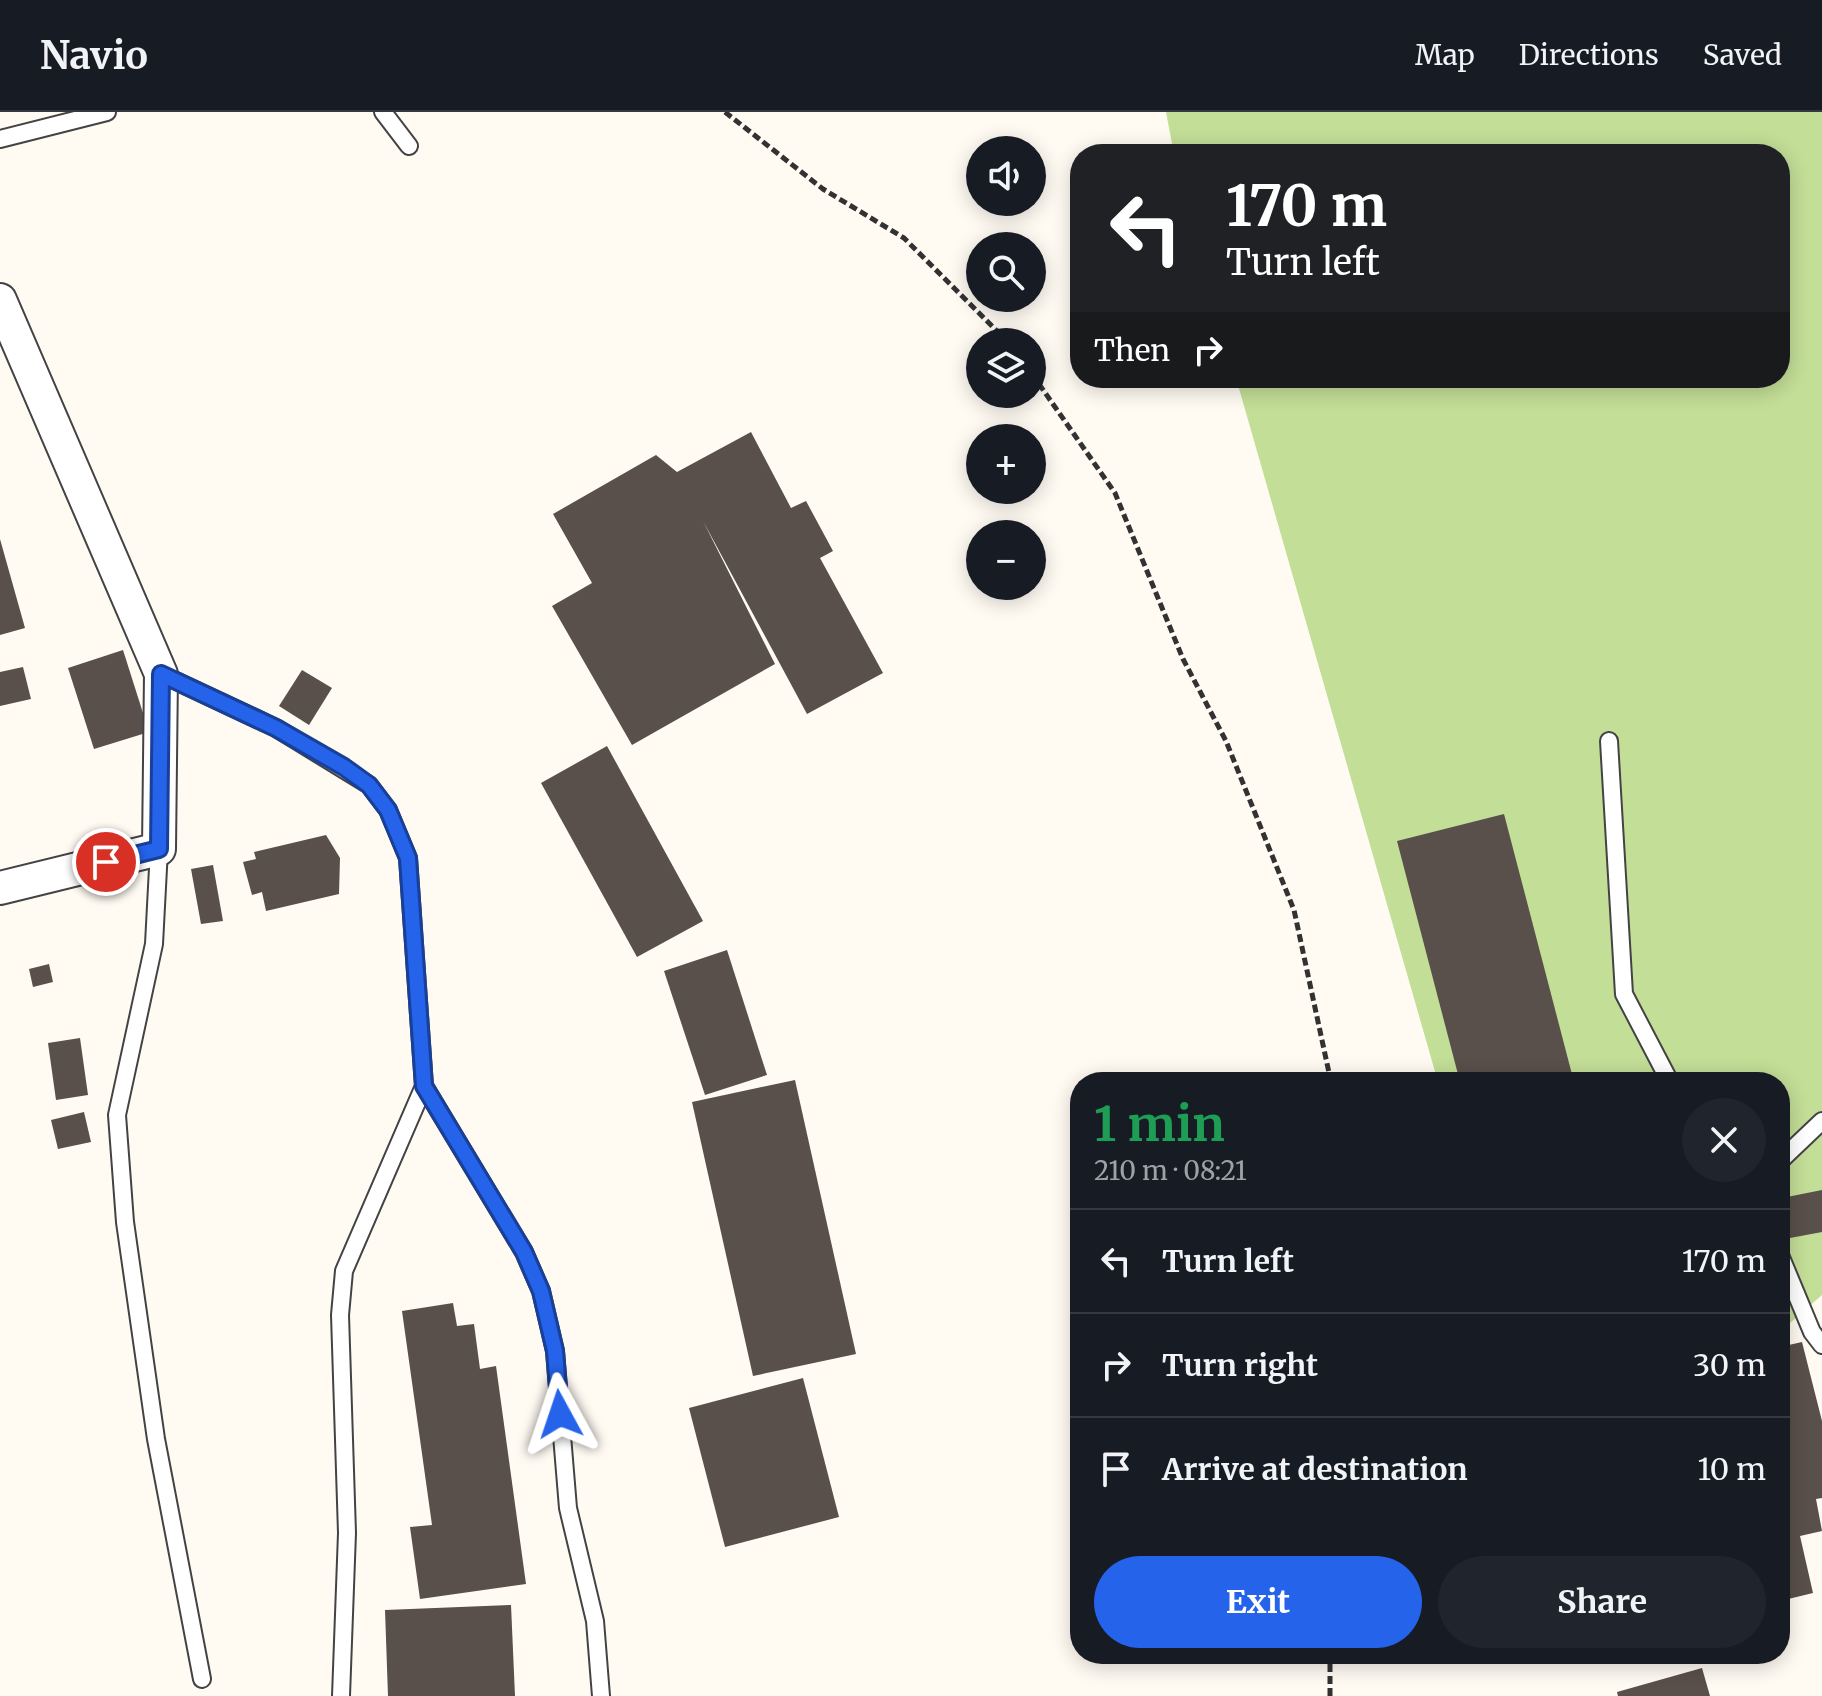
<!DOCTYPE html>
<html lang="en">
<head>
<meta charset="utf-8">
<style>
  body { margin:0; font-family:Merriweather,serif; background:#20242c; color:#f1f3f6; height:100vh; display:flex; flex-direction:column; font-size:30px; white-space:nowrap }
  * { box-sizing:border-box; margin:0 }
  p { font-size:26px; color:#9ea1a6 }
  .icon { flex:none; width:44px; height:44px; fill:none; stroke:currentColor; stroke-width:2; stroke-linecap:round; stroke-linejoin:round }
  .map { position:relative; flex:1; overflow:hidden }
  .sheet { position:absolute; left:1070px; top:960px; width:720px; height:592px; display:flex; flex-direction:column; background:#171b24; border-radius:32px; box-shadow:0 4px 20px #0003 }
  .sheet>* { flex:none }
  .banner { position:absolute; left:1070px; top:32px; width:720px; height:244px; border-radius:32px; box-shadow:0 4px 20px #0003; background:#202124; color:#fff; overflow:hidden }
  .controls { position:absolute; left:966px; top:24px; display:grid; gap:16px }
  .controls a { display:grid; place-items:center; width:80px; height:80px; border-radius:50%; background:#171b24; box-shadow:0 4px 20px #0003; font-size:40px }
  .pin { position:absolute; display:grid; place-items:center; width:68px; height:68px; color:#fff; margin:-34px; border:4px solid #fff; border-radius:50%; box-shadow:0 2px 8px #0007 }
  .me { position:absolute; width:88px; margin:-44px; rotate:355deg; stroke-linejoin:round; filter:drop-shadow(0 0 6px #0008) }
  .turn { display:flex; align-items:center; gap:28px; height:168px; padding:0 24px; font-size:36px }
  .turn .icon { width:104px; height:104px; stroke-width:2.5 }
  .turn b { display:block; font-size:56px; line-height:68px }
  .then { display:flex; align-items:center; height:76px; padding:0 24px; background:#0003; gap:16px; font-size:30px }
  .round { display:grid; place-items:center; flex:none; width:84px; height:84px; border-radius:42px; background:#20242c }
  .summary { display:flex; align-items:center; justify-content:space-between; height:136px; padding:0 24px }
  h1 { font-size:48px; font-weight:700; line-height:60px; color:#1e9e55 }
  .action { display:flex; gap:16px; margin-top:auto; padding:16px 24px }
  .action a { flex:1; height:92px; border-radius:48px; background:#2563eb; color:#fff; font-size:32px; font-weight:700; line-height:92px; text-align:center }
  .action a+a { background:#20242c; color:#f1f3f6 }
  ul { padding:0; list-style:none }
  li { display:flex; align-items:center; gap:24px; height:104px; padding:0 24px; border-top:2px solid #363941 }
  li div { flex:1 }
  li b { display:block; font-size:30px }
  li em { font-style:normal }
  header { display:flex; align-items:center; gap:48px; box-sizing:border-box; height:112px; padding:0 40px; background:#171b24; border-bottom:2px solid #363941 }
  header strong { font-size:38px }
  nav { display:flex; gap:44px; margin-inline-start:auto; font-size:28px }
  .map>svg:first-child { display:block }
  .forest { fill:#c3de97 }
  .building { fill:#594f4b }
  .lines { fill:none; stroke-linecap:round; stroke-linejoin:round }
  .service-casing { stroke:#434343; stroke-width:20 }
  .minor-casing { stroke:#434343; stroke-width:36 }
  .path { stroke:#323232; stroke-width:5; stroke-dasharray:8 4; stroke-linecap:butt }
  .service { stroke:#fff; stroke-width:16 }
  .minor { stroke:#fff; stroke-width:32 }
  .route-casing { stroke:#184099; stroke-width:20 }
  .route { stroke:#2563eb; stroke-width:14 }
</style>
</head>
<body>
<header>
<strong>Navio</strong>
<nav><a>Map</a><a>Directions</a><a>Saved</a></nav>
</header>
<div class="map">
<svg width="1822" height="1584" viewBox="0 0 1822 1584">
  <rect width="100%" height="100%" fill="#fffbf3"/>
  <polygon class="forest" points="1166,0 1822,0 1822,1183 1780,1220 1780,970 1438,970 1236,266 1780,266 1780,42 1174,42"/>
  <g class="building">
    <polygon points="751,320 791,396 806,389 833,439 820,446 883,561 807,602 703,409 775,552 632,633 552,494 592,471 553,402 656,343 677,360"/>
    <polygon points="0,427 25,516 0,523"/>
    <polygon points="123,538 149,620 94,637 68,556"/>
    <polygon points="23,555 31,587 0,594 0,560"/>
    <polygon points="302,558 332,576 309,613 279,594"/>
    <polygon points="607,634 703,809 637,845 541,671"/>
    <polygon points="1504,702 1574,970 1460,970 1397,729"/>
    <polygon points="326,723 340,746 339,782 266,799 262,780 252,783 243,750 256,747 254,740"/>
    <polygon points="213,753 223,809 201,812 191,757"/>
    <polygon points="727,838 767,963 705,983 664,859"/>
    <polygon points="49,852 53,870 33,875 29,857"/>
    <polygon points="80,926 88,983 56,988 48,931"/>
    <polygon points="795,968 856,1242 753,1264 692,990"/>
    <polygon points="84,1000 91,1030 58,1037 51,1008"/>
    <polygon points="1822,1078 1822,1120 1790,1126 1782,1086"/>
    <polygon points="453,1191 457,1214 474,1212 480,1257 496,1254 526,1472 420,1487 410,1415 432,1413 402,1199"/>
    <polygon points="1802,1230 1822,1309 1822,1386 1816,1387 1822,1419 1800,1424 1813,1481 1780,1489 1780,1235"/>
    <polygon points="803,1266 839,1405 725,1435 689,1296"/>
    <polygon points="511,1493 515,1584 388,1584 385,1498"/>
    <polygon points="1702,1556 1710,1584 1618,1584 1617,1580"/>
  </g>
  <g class="lines">
    <defs>
      <g id="service">
        <polyline points="383,0 409,34"/>
        <polyline points="0,27 107,0"/>
        <polyline points="161,562 276,616 369,673 388,698 408,746 424,974 344,1159 340,1203 347,1421 341,1584"/>
        <polyline points="1609,629 1624,882 1670,970"/>
        <polyline points="159,737 154,832 117,1003 125,1110 156,1327 202,1567"/>
        <polyline points="424,974 524,1140 541,1179 555,1239 568,1396 595,1509 601,1584"/>
        <polyline points="1780,1049 1822,1009"/>
        <polyline points="1780,1143 1812,1220 1822,1233"/>
      </g>
      <polyline id="minor" points="0,188 161,562 159,737 0,776"/>
    </defs>
    <use href="#service" class="service-casing"/>
    <use href="#minor" class="minor-casing"/>
    <g class="path">
      <polyline points="725,0 823,77 904,126 1008,230"/>
      <polyline points="1032,262 1115,381 1183,547 1226,629 1294,798 1331,970"/>
      <polyline points="1330,1584 1330,1542"/>
    </g>
    <use href="#service" class="service"/>
    <use href="#minor" class="minor"/>
  </g>
  <g class="lines">
    <defs>
      <polyline id="route" points="106,750 159,737 161,562 276,616 344,655 369,673 388,698 408,746 424,974 524,1140 541,1179 555,1239 560,1302"/>
    </defs>
    <use href="#route" class="route-casing"/>
    <use href="#route" class="route"/>
  </g>
</svg>
<div class="controls">
<a><svg class="icon" aria-label="sound" viewBox="0 0 24 24"><path d="M4 9h4l5-4v14l-5-4H4zM17 9q2 3 0 6"/></svg></a>
<a><svg class="icon" aria-label="search" viewBox="0 0 24 24"><circle cx="10" cy="10" r="6"/><path d="M15 15l6 6"/></svg></a>
<a><svg class="icon" aria-label="layers" viewBox="0 0 24 24"><path d="M12 4l9 5-9 5-9-5zM3 14l9 5 9-5"/></svg></a>
<a>+</a>
<a>−</a>
</div>
<div class="pin" style="left:106px;top:750px;background:#d93025"><svg class="icon" aria-label="arrive" viewBox="0 0 24 24"><path d="M6 21V4h12l-3 4 3 4H6"/></svg></div>
<svg class="me" style="left:560px;top:1302px" viewBox="-20 -20 40 40"><path d="M0-17L14 15 0 8-14 15z" fill="#2563eb" stroke="#fff" stroke-width="4"/></svg>
<div class="banner">
<div class="turn"><svg class="icon" aria-label="left" viewBox="0 0 24 24"><path d="M17 20v-9H6M10 6l-5 5 5 5"/></svg><div><b>170 m</b>Turn left</div></div>
<div class="then">Then<svg class="icon" aria-label="right" viewBox="0 0 24 24"><path d="M7 20v-9h11M14 6l5 5-5 5"/></svg></div>
</div>
<section class="sheet">
<div class="summary"><div><h1>1 min</h1><p>210 m · 08:21</p></div><a class="round"><svg class="icon" aria-label="close" viewBox="0 0 24 24"><path d="M6 6l12 12M18 6L6 18"/></svg></a></div>
<ul>
<li><svg class="icon" aria-label="left" viewBox="0 0 24 24"><path d="M17 20v-9H6M10 6l-5 5 5 5"/></svg><div><b>Turn left</b></div><em>170 m</em></li>
<li><svg class="icon" aria-label="right" viewBox="0 0 24 24"><path d="M7 20v-9h11M14 6l5 5-5 5"/></svg><div><b>Turn right</b></div><em>30 m</em></li>
<li><svg class="icon" aria-label="arrive" viewBox="0 0 24 24"><path d="M6 21V4h12l-3 4 3 4H6"/></svg><div><b>Arrive at destination</b></div><em>10 m</em></li>
</ul>
<div class="action"><a>Exit</a><a>Share</a></div>
</section>
</div>
</body>
</html>
